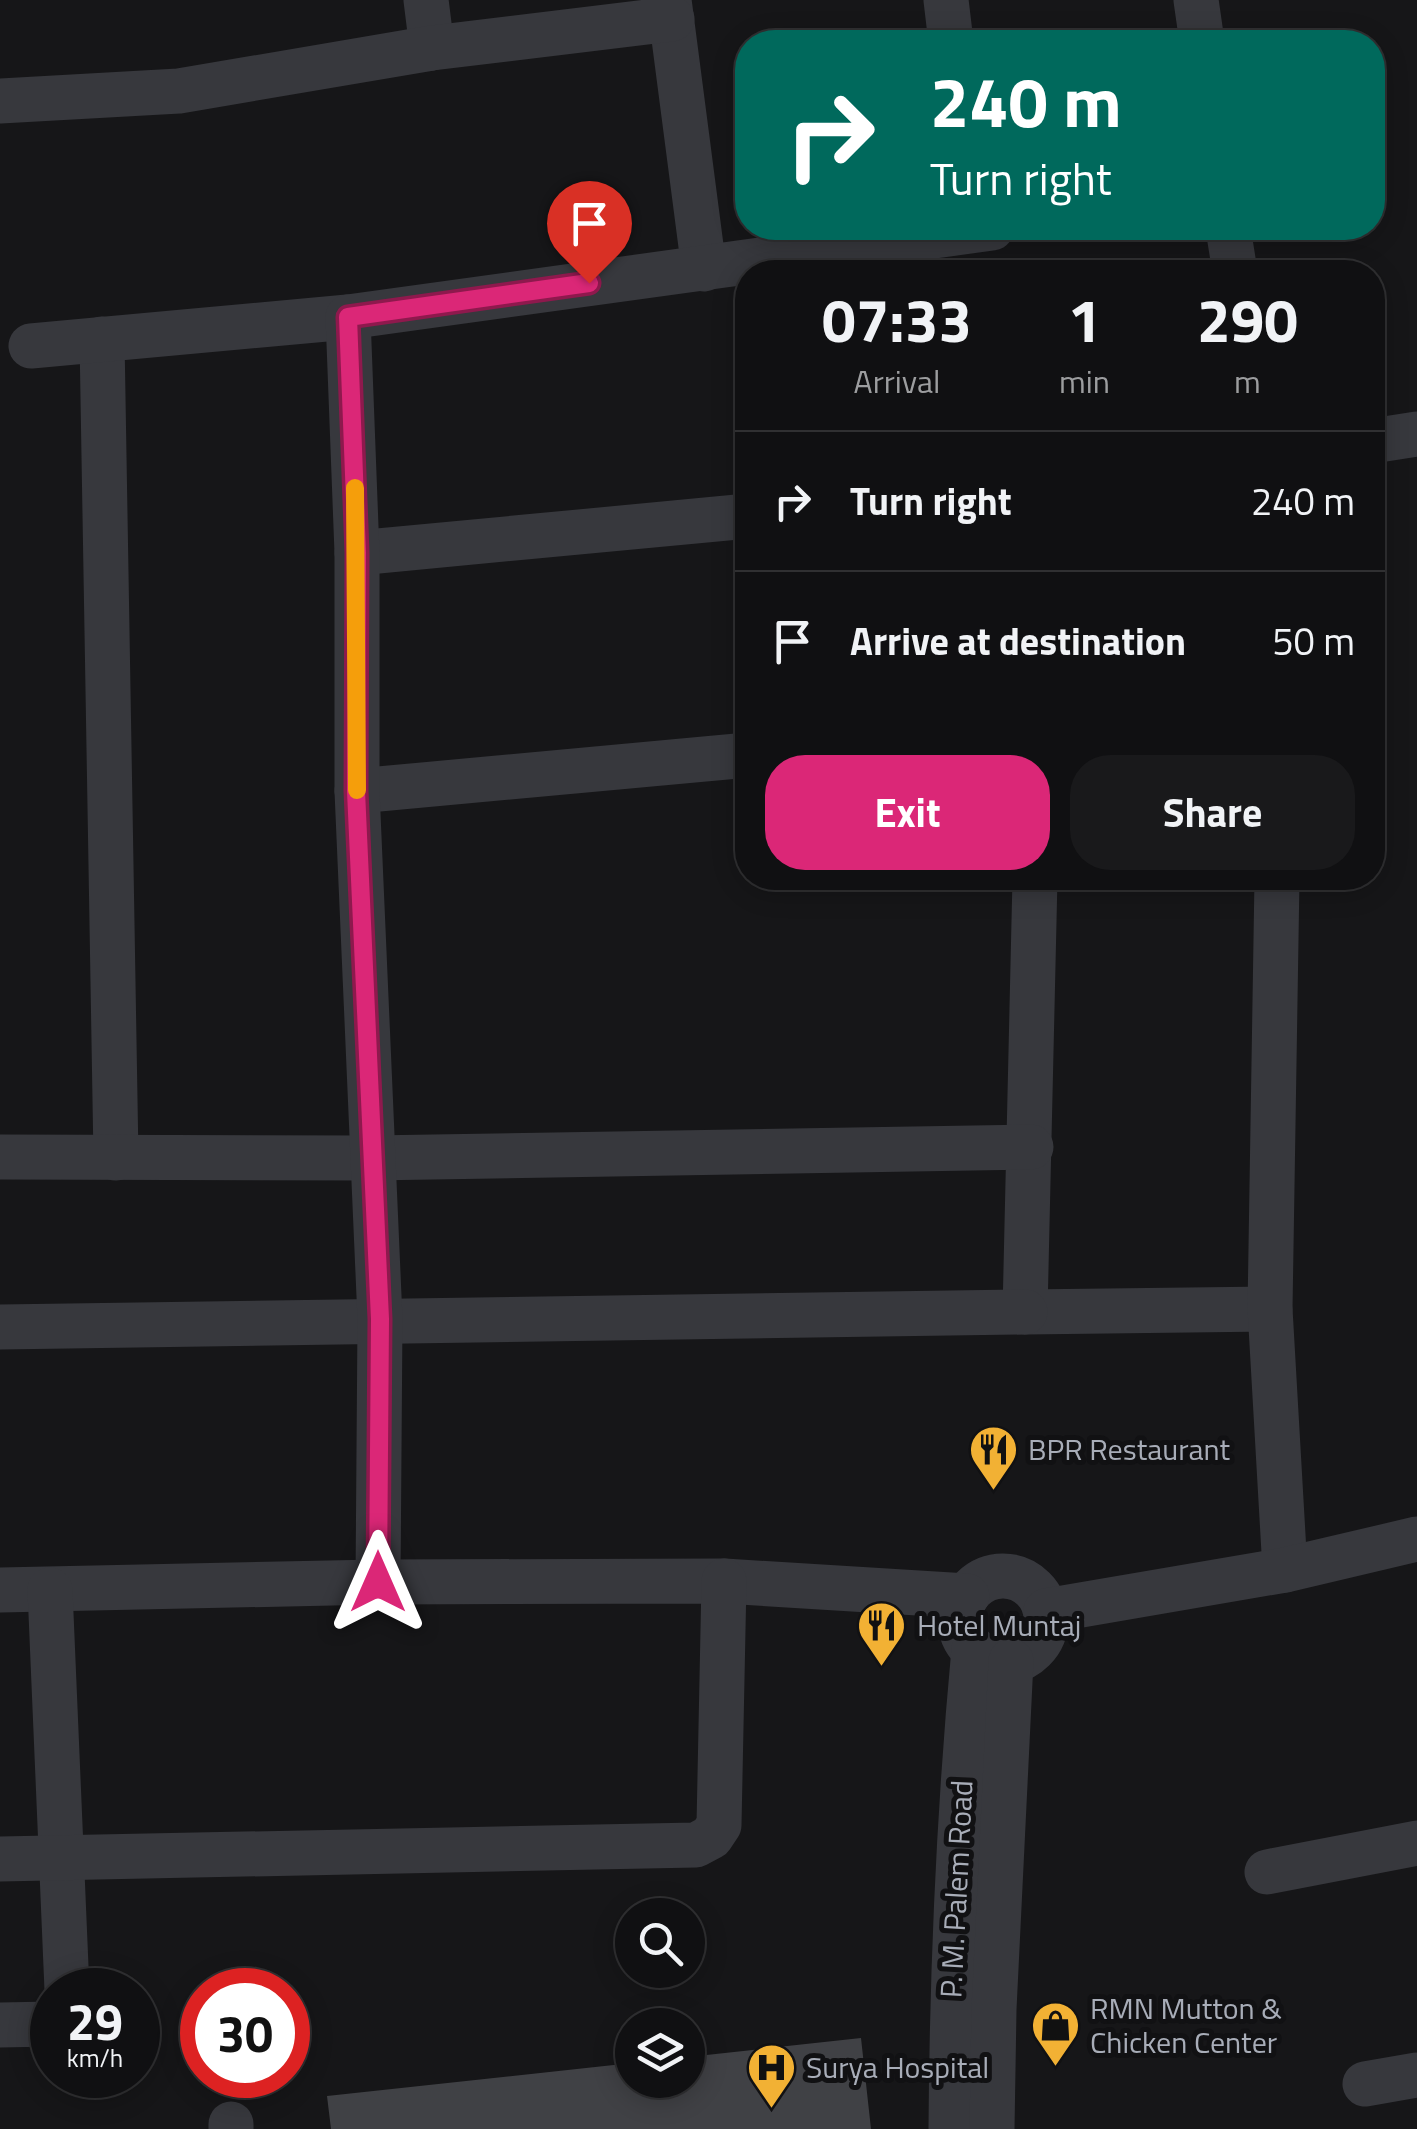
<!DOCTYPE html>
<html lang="en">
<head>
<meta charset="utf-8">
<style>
  body { margin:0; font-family:"Titillium Web",sans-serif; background:#19191b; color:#f1f3f6; height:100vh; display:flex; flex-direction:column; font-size:38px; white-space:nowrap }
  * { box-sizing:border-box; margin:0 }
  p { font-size:32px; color:#9c9d9f }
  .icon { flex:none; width:55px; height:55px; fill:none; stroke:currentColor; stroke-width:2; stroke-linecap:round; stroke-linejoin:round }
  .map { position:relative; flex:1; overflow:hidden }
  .details { position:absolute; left:735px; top:260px; width:650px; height:630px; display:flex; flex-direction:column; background:#101012; border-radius:40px; box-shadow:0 5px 25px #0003,0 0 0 2px #303032 }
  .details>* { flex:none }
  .hud { position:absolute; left:735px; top:30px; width:650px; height:210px; border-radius:40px; box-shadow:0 5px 25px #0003,0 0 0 2px #303032; background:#00695c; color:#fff; overflow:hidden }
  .fabs { position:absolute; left:615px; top:1898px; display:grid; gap:20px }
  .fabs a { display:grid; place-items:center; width:90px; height:90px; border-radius:50%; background:#101012; box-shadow:0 5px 25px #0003,0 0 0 2px #303032; font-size:50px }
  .speed { position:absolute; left:30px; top:1968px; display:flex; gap:20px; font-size:50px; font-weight:700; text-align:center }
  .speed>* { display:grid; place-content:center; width:130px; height:130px; border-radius:50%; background:#101012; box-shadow:0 5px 25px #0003,0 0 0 2px #303032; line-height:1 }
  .speed small { font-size:25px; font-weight:400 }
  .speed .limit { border:15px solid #d22; background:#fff; color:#111 }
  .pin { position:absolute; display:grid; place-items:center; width:85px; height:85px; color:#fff; margin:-102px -42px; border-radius:50% 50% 50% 0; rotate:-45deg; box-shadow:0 0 10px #0007 }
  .pin .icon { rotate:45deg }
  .me { position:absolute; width:110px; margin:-55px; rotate:0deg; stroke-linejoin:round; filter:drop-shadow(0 0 8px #0008) }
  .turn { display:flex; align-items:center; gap:35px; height:210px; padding:0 30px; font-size:45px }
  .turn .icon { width:130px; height:130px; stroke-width:2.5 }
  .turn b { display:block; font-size:70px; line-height:85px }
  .eta { display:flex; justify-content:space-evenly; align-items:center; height:170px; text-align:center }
  .eta b { font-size:60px; font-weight:700; line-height:70px }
  .cta { display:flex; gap:20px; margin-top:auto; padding:20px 30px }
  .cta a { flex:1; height:115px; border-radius:40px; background:#db2777; color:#fff; font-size:40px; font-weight:700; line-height:115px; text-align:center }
  .cta a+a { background:#19191b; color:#f1f3f6 }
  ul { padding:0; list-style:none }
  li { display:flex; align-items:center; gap:30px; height:140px; padding:0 30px; border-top:2px solid #303032 }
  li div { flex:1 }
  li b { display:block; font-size:38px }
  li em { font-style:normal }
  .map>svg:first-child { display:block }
  .building { fill:#404145 }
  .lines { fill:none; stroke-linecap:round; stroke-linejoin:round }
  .minor { stroke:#37383d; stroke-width:45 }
  .route-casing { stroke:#8e194d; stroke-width:25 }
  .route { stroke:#db2777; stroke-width:18 }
  .slow { stroke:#f59e0b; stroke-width:18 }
  .labels { text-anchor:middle; stroke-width:10; stroke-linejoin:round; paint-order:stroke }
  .poi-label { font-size:30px; fill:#a8adb8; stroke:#111113; text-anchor:start }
  .street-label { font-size:30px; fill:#a8adb8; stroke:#111113 }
</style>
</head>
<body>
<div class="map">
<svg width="1417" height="2129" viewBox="0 0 1417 2129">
  <rect width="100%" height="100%" fill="#161618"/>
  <polygon class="building" points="861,2038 871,2129 331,2129 327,2096 632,2063 632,2080 688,2080 688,2057"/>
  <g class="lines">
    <g class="minor">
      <polyline points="426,0 432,48"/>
      <polyline points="669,0 704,269"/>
      <polyline points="946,0 951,42"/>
      <polyline points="1196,0 1202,42"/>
      <polyline points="0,101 179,91 432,48 672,19"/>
      <polyline points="1228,228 1235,272"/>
      <polyline points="102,339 116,1158"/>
      <polyline points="31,346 348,317"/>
      <polyline points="1372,441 1417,434"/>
      <polyline points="357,553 748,516"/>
      <polyline points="357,791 748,755"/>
      <polyline points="1035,878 1025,1312 1270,1309"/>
      <polyline points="1277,878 1270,1309 1285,1570"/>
      <polyline points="0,1157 371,1158 1031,1147"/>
      <polyline points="0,1327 1025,1312"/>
      <circle cx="1003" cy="1619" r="43"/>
      <polyline points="378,1582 380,1319 357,791 357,553 348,317 992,228"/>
      <polyline points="0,1590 378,1582 724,1581 967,1596"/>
      <polyline points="50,1590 67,1990"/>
      <polyline points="1046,1611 1285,1570 1417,1539"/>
      <polyline points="0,1859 696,1845 711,1837 719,1825 724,1581"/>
      <polyline points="1267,1872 1417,1843"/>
      <polyline points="0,2025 52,2024"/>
      <polyline points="1365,2084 1417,2075"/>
      <polyline points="231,2124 231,2129"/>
      <path d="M951,2129C952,1968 959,1809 974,1649"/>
      <polyline points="992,2129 994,2009 1011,1661"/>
    </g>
  </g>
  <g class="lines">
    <defs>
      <polyline id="route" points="378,1582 380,1319 356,791 357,553 348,317 589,283"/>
    </defs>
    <use href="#route" class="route-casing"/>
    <use href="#route" class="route"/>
    <polyline class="slow" points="355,488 357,790"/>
  </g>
  <defs>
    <symbol id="restaurant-pin" viewBox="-11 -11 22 30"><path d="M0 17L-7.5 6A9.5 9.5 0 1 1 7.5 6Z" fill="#f2b134" stroke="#111113"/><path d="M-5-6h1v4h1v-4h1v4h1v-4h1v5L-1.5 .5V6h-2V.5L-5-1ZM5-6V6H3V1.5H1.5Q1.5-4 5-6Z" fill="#111"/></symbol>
    <symbol id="shop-pin" viewBox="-11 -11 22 30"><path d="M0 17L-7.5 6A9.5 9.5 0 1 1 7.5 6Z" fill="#f2b134" stroke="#111113"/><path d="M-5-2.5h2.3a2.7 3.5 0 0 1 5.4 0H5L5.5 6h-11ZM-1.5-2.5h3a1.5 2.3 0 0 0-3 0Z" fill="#111"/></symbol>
    <symbol id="hospital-pin" viewBox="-11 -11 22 30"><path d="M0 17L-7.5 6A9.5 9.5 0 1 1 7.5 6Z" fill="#f2b134" stroke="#111113"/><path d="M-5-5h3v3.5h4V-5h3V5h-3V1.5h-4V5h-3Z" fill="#111"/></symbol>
  </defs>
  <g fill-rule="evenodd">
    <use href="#restaurant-pin" x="966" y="1422" width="55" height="75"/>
    <use href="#restaurant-pin" x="854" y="1598" width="55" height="75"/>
    <use href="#shop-pin" x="1028" y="1998" width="55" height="75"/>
    <use href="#hospital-pin" x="744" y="2040" width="55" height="75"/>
  </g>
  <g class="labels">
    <g class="poi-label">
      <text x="1028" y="1460">BPR Restaurant</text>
      <text x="917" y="1636">Hotel Muntaj</text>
      <text x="1090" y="2019">RMN Mutton &amp;<tspan x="1090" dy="34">Chicken Center</tspan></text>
      <text x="806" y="2078">Surya Hospital</text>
    </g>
    <g class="street-label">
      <text transform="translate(957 1889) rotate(-87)" y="10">P. M. Palem Road</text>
    </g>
  </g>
</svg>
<div class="fabs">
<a><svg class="icon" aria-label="search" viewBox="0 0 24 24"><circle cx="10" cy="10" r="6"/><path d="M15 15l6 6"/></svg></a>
<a><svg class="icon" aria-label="layers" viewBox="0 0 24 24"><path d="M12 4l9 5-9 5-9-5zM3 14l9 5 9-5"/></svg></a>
</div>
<div class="speed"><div>29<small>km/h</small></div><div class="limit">30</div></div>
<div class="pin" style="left:589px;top:283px;background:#d93025"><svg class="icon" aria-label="arrive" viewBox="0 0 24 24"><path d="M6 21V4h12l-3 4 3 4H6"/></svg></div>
<svg class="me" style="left:378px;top:1582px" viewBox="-20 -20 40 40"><path d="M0-17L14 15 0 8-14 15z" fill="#db2777" stroke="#fff" stroke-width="4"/></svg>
<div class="hud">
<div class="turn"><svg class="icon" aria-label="right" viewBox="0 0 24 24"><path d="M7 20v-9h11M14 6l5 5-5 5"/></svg><div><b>240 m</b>Turn right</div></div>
</div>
<section class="details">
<div class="eta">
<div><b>07:33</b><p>Arrival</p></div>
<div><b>1</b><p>min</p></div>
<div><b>290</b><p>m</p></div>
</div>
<ul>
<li><svg class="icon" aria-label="right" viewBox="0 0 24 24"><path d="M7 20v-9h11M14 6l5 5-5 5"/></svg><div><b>Turn right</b></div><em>240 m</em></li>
<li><svg class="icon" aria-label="arrive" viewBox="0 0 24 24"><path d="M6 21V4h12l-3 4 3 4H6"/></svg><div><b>Arrive at destination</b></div><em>50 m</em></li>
</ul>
<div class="cta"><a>Exit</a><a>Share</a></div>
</section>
</div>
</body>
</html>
